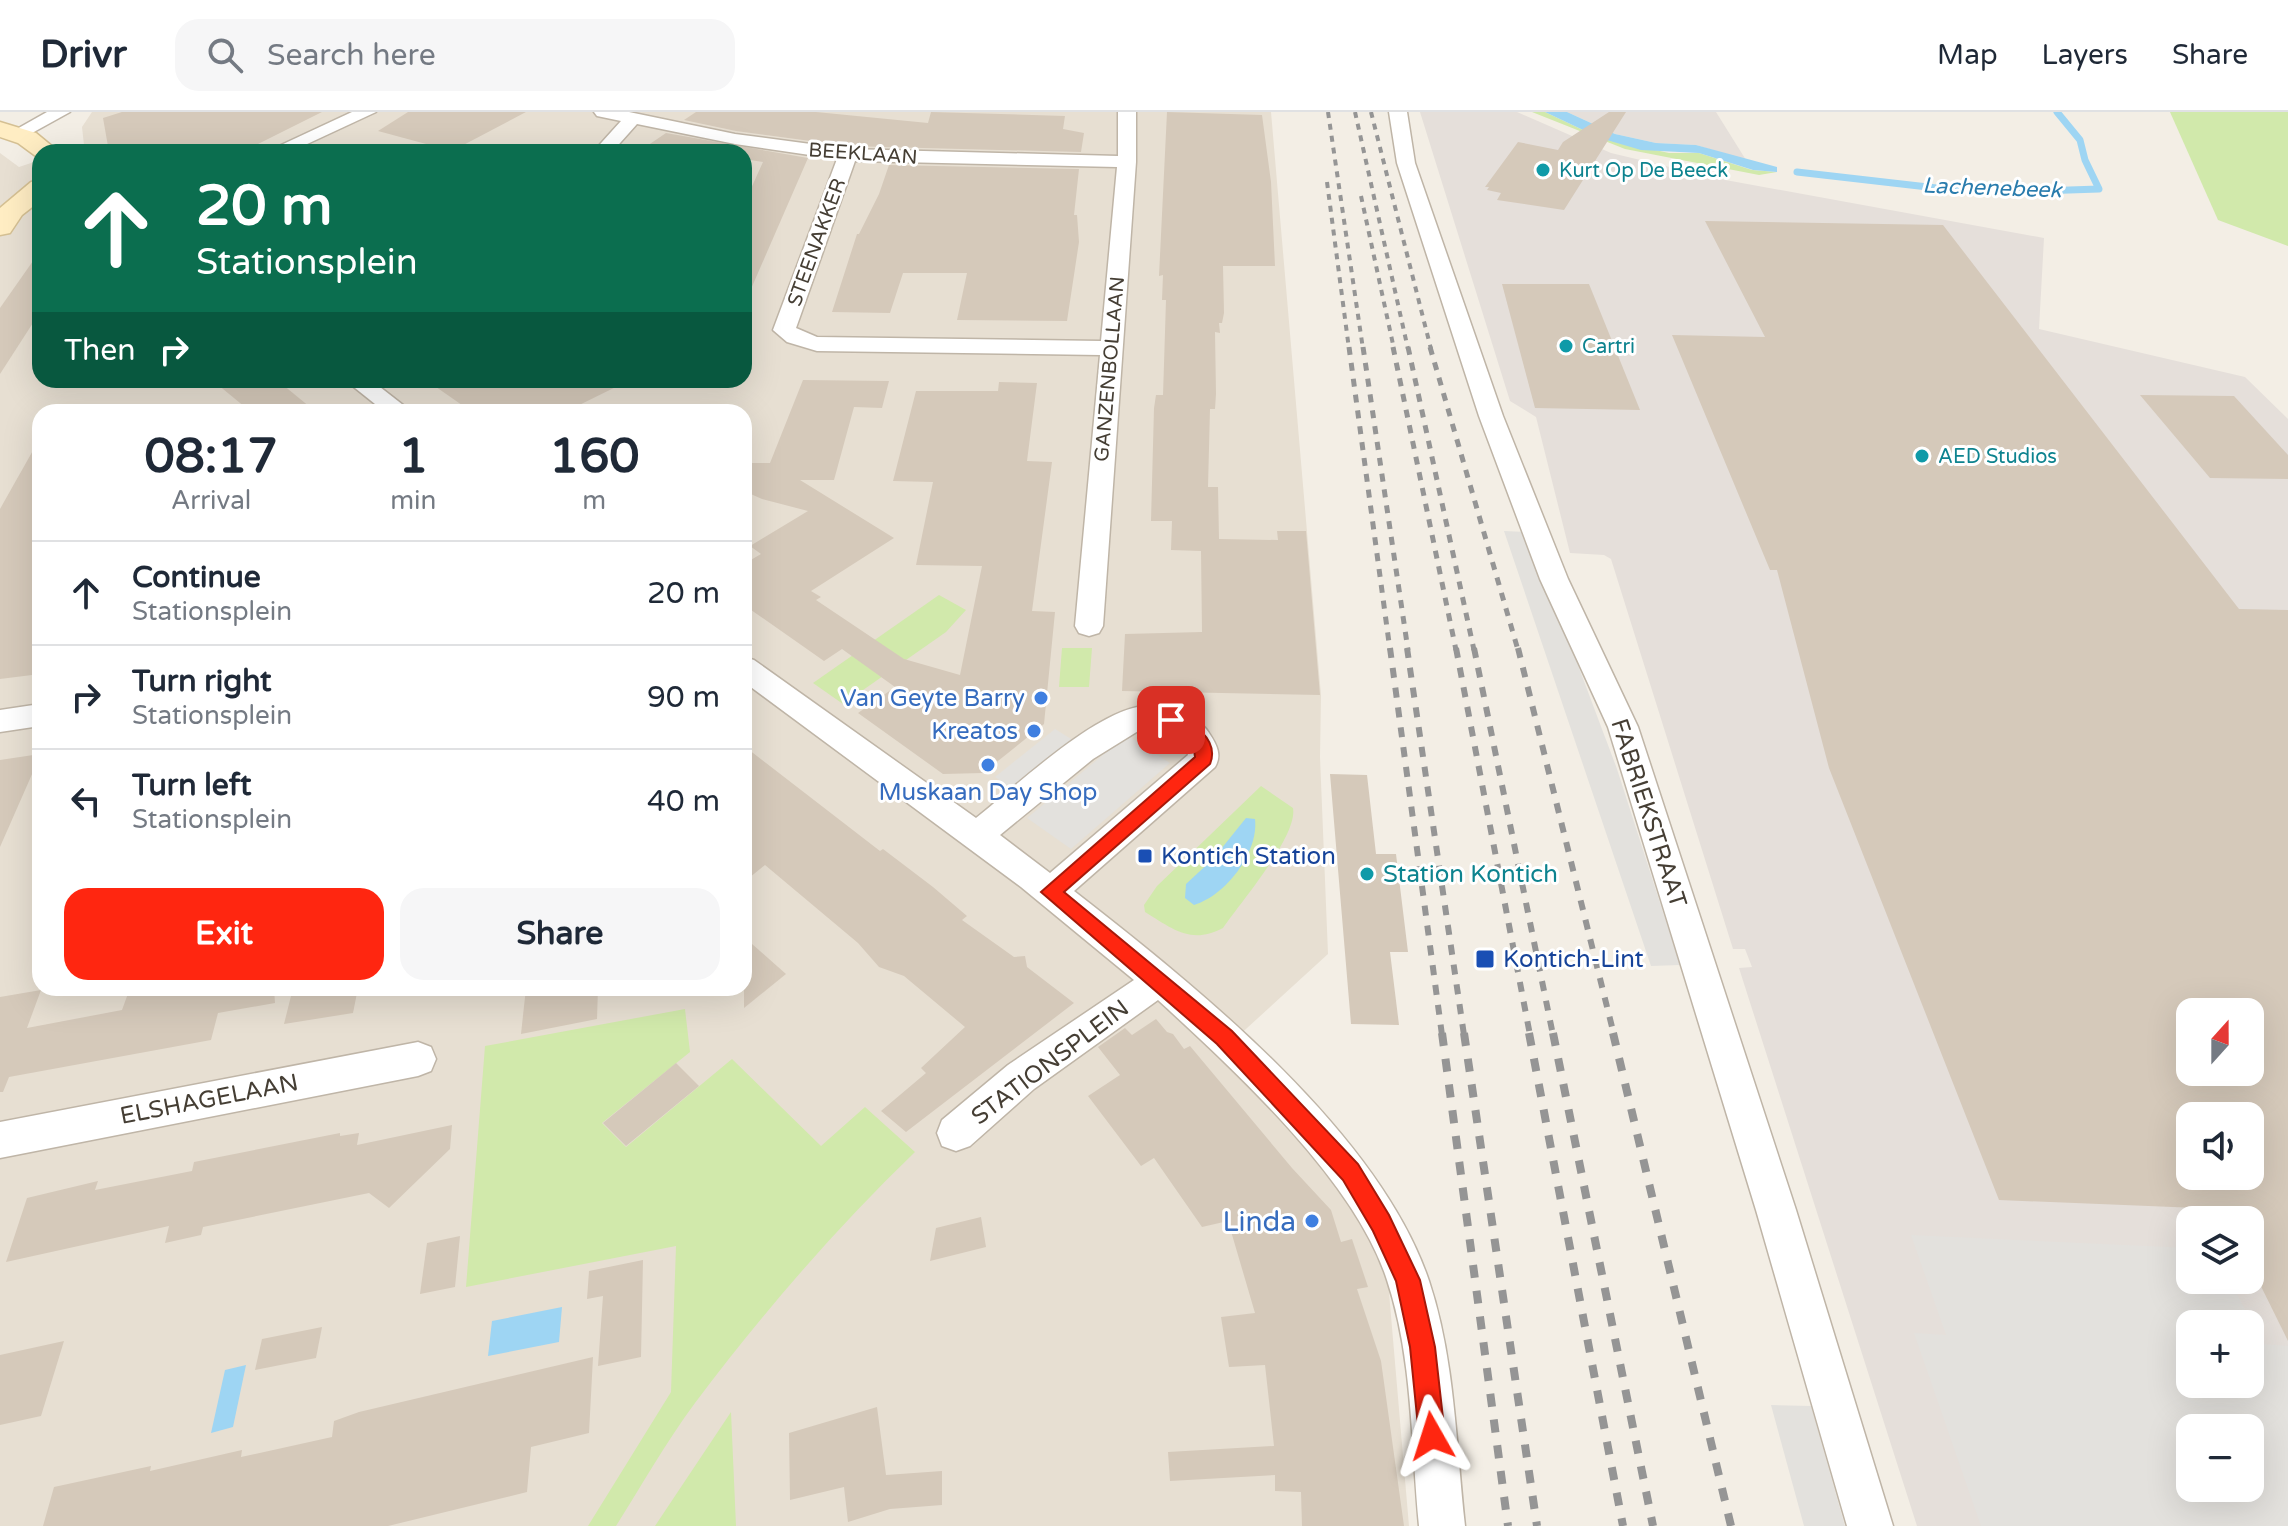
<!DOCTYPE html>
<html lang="en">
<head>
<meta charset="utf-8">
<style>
  body { margin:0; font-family:"Varela Round",sans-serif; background:#f6f6f7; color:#1f2937; height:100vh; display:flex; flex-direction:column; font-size:30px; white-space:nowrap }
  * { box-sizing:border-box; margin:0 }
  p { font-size:26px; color:#747a83 }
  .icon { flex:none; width:44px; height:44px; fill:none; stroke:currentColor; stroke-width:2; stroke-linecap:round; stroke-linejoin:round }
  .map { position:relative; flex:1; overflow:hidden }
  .side { position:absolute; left:32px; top:292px; width:720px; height:592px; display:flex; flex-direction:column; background:#fff; border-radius:24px; box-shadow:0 8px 32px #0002 }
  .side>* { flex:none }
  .guide { position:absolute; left:32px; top:32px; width:720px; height:244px; border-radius:24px; box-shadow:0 8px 32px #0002; background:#0b6e4f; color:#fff; overflow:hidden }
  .needle { width:52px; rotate:21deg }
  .buttons { position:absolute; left:2176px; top:886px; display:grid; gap:16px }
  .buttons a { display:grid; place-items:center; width:88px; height:88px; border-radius:16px; background:#fff; box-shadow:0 8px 32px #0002; font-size:40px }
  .pin { position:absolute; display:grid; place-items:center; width:68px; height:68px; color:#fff; margin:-34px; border-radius:16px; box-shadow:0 4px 12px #0006 }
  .me { position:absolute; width:88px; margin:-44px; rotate:354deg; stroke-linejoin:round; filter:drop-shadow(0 0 6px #0008) }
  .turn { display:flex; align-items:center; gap:28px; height:168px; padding:0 32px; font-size:36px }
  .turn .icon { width:104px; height:104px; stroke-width:2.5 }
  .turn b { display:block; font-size:56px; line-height:68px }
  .then { display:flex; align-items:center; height:76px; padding:0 32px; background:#0003; gap:16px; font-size:30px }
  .eta { display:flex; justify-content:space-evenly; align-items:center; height:136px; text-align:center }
  .eta b { font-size:48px; font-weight:700; line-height:56px }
  .primary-button { display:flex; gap:16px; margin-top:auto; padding:16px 32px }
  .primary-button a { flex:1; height:92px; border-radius:24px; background:#ff2610; color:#fff; font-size:32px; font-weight:700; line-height:92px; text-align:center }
  .primary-button a+a { background:#f6f6f7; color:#1f2937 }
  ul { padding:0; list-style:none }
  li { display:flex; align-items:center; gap:24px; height:104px; padding:0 32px; border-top:2px solid #e0e1e3 }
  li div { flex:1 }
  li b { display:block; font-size:30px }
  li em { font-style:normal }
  header { display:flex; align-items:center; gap:48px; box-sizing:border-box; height:112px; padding:0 40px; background:#fff; border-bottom:2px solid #e0e1e3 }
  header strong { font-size:38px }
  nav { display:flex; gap:44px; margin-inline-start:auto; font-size:28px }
  .search { width:560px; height:72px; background:#f6f6f7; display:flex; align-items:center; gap:20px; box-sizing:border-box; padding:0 28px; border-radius:24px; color:#747a83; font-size:30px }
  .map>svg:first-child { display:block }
  .residential { fill:#e7dfd2; fill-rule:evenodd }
  .industrial { fill:#e5dfda; fill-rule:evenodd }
  .green { fill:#d1e9ab }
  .parking { fill:#e3e1dd; fill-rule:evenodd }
  .water { fill:#9ed5f3 }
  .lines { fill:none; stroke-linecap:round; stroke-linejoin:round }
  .stream { stroke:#9ed5f3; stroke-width:7 }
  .building { fill:#d5c9ba; fill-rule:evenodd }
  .street-casing { stroke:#bfb5a7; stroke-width:3 }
  .secondary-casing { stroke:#d5c093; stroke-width:3 }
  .street { fill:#fff; fill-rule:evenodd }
  .secondary { fill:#ffedc3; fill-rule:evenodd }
  .rail-far3 { stroke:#959595; stroke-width:4; stroke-dasharray:6 6; stroke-linecap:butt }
  .rail-far2 { stroke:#959595; stroke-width:5; stroke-dasharray:8 8; stroke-linecap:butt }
  .rail-far1 { stroke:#959595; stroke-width:6; stroke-dasharray:10 10; stroke-linecap:butt }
  .rail { stroke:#959595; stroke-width:8; stroke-dasharray:13 13; stroke-linecap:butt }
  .route { fill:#ff2610; stroke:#a6190a; stroke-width:2 }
  .culture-dot { fill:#0f9aa8; stroke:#fff; stroke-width:3 }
  .shop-dot { fill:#3f7fe0; stroke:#fff; stroke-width:3 }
  .transit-dot { fill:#1a4fb4; stroke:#fff; stroke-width:3 }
  .labels { text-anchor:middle; stroke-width:6; stroke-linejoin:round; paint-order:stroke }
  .far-street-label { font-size:20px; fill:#453e34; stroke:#fff }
  .far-culture-label { font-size:20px; fill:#0d838f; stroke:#fff; text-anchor:start }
  .far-water-label { font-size:22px; font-style:italic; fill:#297cad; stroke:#fff }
  .shop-label { font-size:24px; fill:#366cbe; stroke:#fff; text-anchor:end }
  .street-label { font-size:24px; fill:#453e34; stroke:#fff }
  .transit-label { font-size:24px; fill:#164399; stroke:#fff; text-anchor:start }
  .culture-label { font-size:24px; fill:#0d838f; stroke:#fff; text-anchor:start }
  .near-shop-label { font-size:28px; fill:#366cbe; stroke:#fff; text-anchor:end }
</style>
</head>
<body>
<header>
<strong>Drivr</strong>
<div class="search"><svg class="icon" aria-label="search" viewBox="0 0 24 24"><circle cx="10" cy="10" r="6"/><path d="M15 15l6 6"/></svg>Search here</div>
<nav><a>Map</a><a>Layers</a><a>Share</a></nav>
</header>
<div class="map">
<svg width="2288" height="1414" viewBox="0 0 2288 1414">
  <rect width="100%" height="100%" fill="#f3eee5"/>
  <path class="residential" d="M92,0H1271L1321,583L1320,645L1328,842L1223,938L1358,1098L1387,1157L1409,1414H0V41L19,55L40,48V268H744V40H63L84,33L82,15ZM40,300H744V876H40Z"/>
  <g class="industrial">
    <path d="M1420,0H1517L1611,41L1720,67L2044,126L2039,217L2245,265L2288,307V1414H1917L1739,856L1752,855L1745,837H1733L1611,447L1604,443L1570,441L1536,305L1510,289ZM2190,900H2250V960H2190ZM2190,1004H2250V1064H2190ZM2190,1108H2250V1168H2190ZM2190,1212H2250V1272H2190ZM2190,1316H2250V1376H2190Z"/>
    <polygon points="1567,0 1716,0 1746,48 1696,33 1656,31 1615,22"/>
  </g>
  <g class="green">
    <polygon points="1532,0 1545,0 1600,26 1669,41 1699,41 1752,58 1777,60 1759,63 1625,37"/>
    <polygon points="2170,0 2288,0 2288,134 2218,108"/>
    <polygon points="939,483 966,498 946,520 843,592 813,571"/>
    <polygon points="1062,536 1092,536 1089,575 1059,575"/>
    <path d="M1261,674L1293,696C1298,724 1240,791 1223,816C1191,833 1173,817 1145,800L1144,793L1157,774Z"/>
    <path d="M685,897L690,940L602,1011L626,1035L732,947L821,1034L865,995L915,1040C835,1117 762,1202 695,1291C666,1330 642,1373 616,1414H588L671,1280L676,1134L466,1175L485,934Z"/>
    <polygon points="731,1300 736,1414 655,1414"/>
  </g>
  <g class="parking">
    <polygon points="1504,419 1528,420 1617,657 1680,853 1651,854"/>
    <polygon points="1055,617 1076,630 1016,679 995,665"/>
    <polygon points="1127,623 1170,651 1071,737 1027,706"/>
    <path d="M1911,1123L2190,1136V1168H2230L2262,1232L2288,1234V1414H1981L1914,1221L1946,1223ZM2250,1212V1272H2190V1212ZM2250,1316V1376H2190V1316Z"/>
    <polygon points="1771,1293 1811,1294 1845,1414 1804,1414"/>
  </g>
  <g class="water">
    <polygon points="1545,0 1567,0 1615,22 1656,31 1696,33 1777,55 1777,60 1753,58 1699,41 1641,38 1600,26"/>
    <path d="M1246,706L1255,707C1259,741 1225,784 1194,793L1185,786L1186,772L1213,747Z"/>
    <polygon points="562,1195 559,1230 488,1244 492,1209"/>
    <polygon points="246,1253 233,1315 211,1321 225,1258"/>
  </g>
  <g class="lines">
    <polyline class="stream" points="1797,60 1954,78 2013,80 2099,77 2085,48 2080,28 2057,0"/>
  </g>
  <g class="building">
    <polygon points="122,0 322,0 258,32 244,34 234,40 182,34 162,40 109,40 103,6"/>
    <polygon points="408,0 526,0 452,39 378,19"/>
    <polygon points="696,0 816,0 928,11 931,0 1065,4 1063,17 1084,21 1081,40 848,34 736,19 684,8"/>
    <polygon points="1167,0 1262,3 1271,70 1275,154 1223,154 1224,201 1222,211 1219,211 1220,221 1215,220 1216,282 1215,297 1210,297 1208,375 1218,375 1219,427 1278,428 1277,419 1306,419 1320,583 1122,579 1125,522 1202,520 1201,439 1171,438 1172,409 1151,409 1154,296 1156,283 1163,283 1164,252 1166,188 1162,188 1163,163 1159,164"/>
    <polygon points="1609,0 1626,0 1564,98 1497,88 1501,81 1487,78 1489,75 1485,75 1518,30 1558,38 1563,30"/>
    <polygon points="666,21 808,46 744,193 744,92 763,50 744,47 744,40 638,40"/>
    <polygon points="889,53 1079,57 1074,103 1077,103 1079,130 1067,209 957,208 967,161 903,161 890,201 832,200 857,122 859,122 879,82"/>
    <path d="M1705,109L1943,113L2239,497L2288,498V1229L2250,1152V1108H2228L2222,1097L1999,1088L1829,656L1777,458H1770L1672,223L1765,225ZM2190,900H2250V960H2190ZM2190,1004H2250V1064H2190Z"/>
    <polygon points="40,139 40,200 0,262 0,196"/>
    <polygon points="1502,172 1589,172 1640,298 1535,296"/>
    <polygon points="212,268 277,268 316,300 251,300"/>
    <polygon points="426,268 630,268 565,300 472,300"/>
    <polygon points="803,268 889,269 882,296 854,295 834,368 800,368 894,426 811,479 821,485 816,488 904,547 960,563 982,454 916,453 933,370 893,369 916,279 998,279 999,270 1037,271 1027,349 1052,350 1032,499 1055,500 1044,612 983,661 943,662 858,601 895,575 842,537 824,549 744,493 744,452 761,442 750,434 808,399 762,387 744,379 744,351 770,351"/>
    <polygon points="2140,283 2234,284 2288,343 2288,367 2210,366"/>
    <polygon points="40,326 40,562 0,567 0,397"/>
    <polygon points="744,634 880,739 883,737 933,775 967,804 962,808 1014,845 1025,844 1027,855 1074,891 906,1020 881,999 926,961 921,956 965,915 904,864 879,855 858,831 765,753 744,770"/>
    <polygon points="40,642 40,644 0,735 0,648"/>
    <polygon points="1330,662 1367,663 1376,742 1396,742 1408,840 1390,840 1399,913 1351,912"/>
    <polygon points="744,825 786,862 744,896"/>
    <polygon points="130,876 274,876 275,891 218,901 211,928 9,965 3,980 0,980 0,885 41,878 27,916 122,898"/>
    <polygon points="293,876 358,876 353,901 284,912"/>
    <polygon points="526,876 598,876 597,907 521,922"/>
    <polygon points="1156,907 1167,920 1173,922 1184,937 1190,934 1292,1056 1331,1098 1341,1130 1352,1127 1368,1175 1357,1177 1381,1249 1404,1414 1302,1414 1301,1380 1275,1379 1275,1363 1170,1369 1168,1340 1274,1334 1265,1253 1229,1255 1221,1205 1255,1201 1228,1109 1202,1115 1154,1046 1141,1054 1088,984 1120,963 1098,935 1125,916 1132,923"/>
    <polygon points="676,951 699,974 626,1034 603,1011"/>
    <polygon points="452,1013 450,1037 389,1096 369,1081 203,1115 201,1123 165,1131 169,1114 6,1150 27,1086 98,1069 95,1078 192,1059 194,1050 340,1021 340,1024 359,1021 357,1033"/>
    <polygon points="981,1105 986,1135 930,1149 936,1116"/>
    <polygon points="460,1124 455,1175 420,1182 427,1131"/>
    <polygon points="643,1148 641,1245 598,1254 603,1184 587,1187 589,1159"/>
    <polygon points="322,1215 316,1246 255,1258 262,1227"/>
    <polygon points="64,1229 41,1304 0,1313 0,1243"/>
    <polygon points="593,1245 589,1321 531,1335 527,1380 388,1414 43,1414 54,1375 151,1354 150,1359 242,1338 241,1345 332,1325 334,1309 359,1300"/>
    <polygon points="877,1295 886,1363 942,1359 942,1393 890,1397 848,1410 844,1375 790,1388 789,1321"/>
  </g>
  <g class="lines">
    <defs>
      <g id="street">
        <polygon points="47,0 70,0 23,26 17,27 8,22"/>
        <polygon points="352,0 376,0 290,40 266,40"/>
        <path d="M594,0H629L735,22L848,37L1118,44V0H1136V50L1103,514L1099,521L1089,524L1079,521L1075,514L1100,243L817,239L787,230L773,218L837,47L735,32L637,12L612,40H593L621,9L597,4ZM855,49L1117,55L1101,229L817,225L796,216Z"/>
        <polygon points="1389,0 1407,0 1415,51 1503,304 1568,467 1638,615 1796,1098 1893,1414 1847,1414 1756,1098 1608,615 1540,467 1479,304 1397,51"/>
        <polygon points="345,268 371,268 412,300 385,300"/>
        <path d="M744,545L754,548L976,706C1015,675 1096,598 1144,594C1156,593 1168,597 1180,601C1191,605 1203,611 1209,621C1217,633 1222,643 1215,655L1074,779C1196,874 1379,1020 1429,1169C1455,1247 1456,1333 1465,1414H1419C1411,1332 1413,1246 1387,1168C1355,1068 1234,958 1158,888L1034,977L970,1034L956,1039L942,1034L937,1021L942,1008L1008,953L1134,868L1021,775L744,570ZM1143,616C1162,615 1184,623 1188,643L1050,761L1000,723L1093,647Z"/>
        <polygon points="40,592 40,614 0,620 0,598"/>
        <polygon points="418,930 431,935 436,947 431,959 418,964 0,1046 0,1010"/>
      </g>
      <g id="secondary">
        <polygon points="0,10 36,21 59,40 40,40 40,46 37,45 18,31 0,25"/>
        <polygon points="40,68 40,89 22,103 10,121 0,123 0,96 31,70"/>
      </g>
    </defs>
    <use href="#street" class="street-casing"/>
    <use href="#secondary" class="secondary-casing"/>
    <use href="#street" class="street"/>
    <use href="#secondary" class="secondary"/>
    <g class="rail-far3">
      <polyline points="1328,0 1363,237"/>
      <polyline points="1355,0 1408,237"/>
      <polyline points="1371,0 1431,237"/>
      <polyline points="1327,70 1349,237"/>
      <polyline points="1361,84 1394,237"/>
    </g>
    <g class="rail-far2">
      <polyline points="1349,235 1390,538"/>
      <polyline points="1363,235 1408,538"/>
      <polyline points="1393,235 1456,538"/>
      <polyline points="1408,235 1474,538"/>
      <polyline points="1430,235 1518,538"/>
    </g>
    <g class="rail-far1">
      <polyline points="1390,536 1442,923"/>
      <polyline points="1407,536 1464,923"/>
      <polyline points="1456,536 1530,923"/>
      <polyline points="1474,536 1553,923"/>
      <polyline points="1518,536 1614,923"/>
    </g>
    <g class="rail">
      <polyline points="1442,921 1508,1414"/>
      <polyline points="1464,921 1537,1414"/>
      <polyline points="1529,921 1623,1414"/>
      <polyline points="1553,921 1653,1414"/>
      <polyline points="1613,921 1731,1414"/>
    </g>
  </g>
  <path class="route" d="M1171,602C1191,608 1220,627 1210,652L1064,780L1232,919L1358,1052L1389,1103L1420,1168L1435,1235L1445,1324L1441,1333L1432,1337L1423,1333L1419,1324L1410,1235L1396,1169L1373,1119L1343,1068L1217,932L1041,780L1195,645C1193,622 1175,623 1162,608Z"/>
  <g class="culture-dot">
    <circle cx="1543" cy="58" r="8"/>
    <circle cx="1566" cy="234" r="8"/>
    <circle cx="1922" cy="344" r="8"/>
    <circle cx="1367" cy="762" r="8"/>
  </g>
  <g class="shop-dot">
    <circle cx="1041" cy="586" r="8"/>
    <circle cx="1034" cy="619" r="8"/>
    <circle cx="988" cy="653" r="8"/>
    <circle cx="1312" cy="1109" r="8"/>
  </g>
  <g class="transit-dot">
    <rect x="1137" y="736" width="16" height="16" rx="4"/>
    <rect x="1475" y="837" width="20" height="20" rx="4"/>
  </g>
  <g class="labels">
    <g class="far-street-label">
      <text transform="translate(863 41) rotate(4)" y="7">BEEKLAAN</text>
      <text transform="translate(816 130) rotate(-70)" y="7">STEENAKKER</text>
      <text transform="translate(1109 257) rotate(-85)" y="7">GANZENBOLLAAN</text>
    </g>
    <g class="far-culture-label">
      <text x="1559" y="65">Kurt Op De Beeck</text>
      <text x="1582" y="241">Cartri</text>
      <text x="1938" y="351">AED Studios</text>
    </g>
    <g class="far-water-label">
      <text transform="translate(1992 75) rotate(2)" y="8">Lachenebeek</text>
    </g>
    <g class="shop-label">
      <text x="1025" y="594">Van Geyte Barry</text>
      <text x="1018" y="627">Kreatos</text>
      <text x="988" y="688" text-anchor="middle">Muskaan Day Shop</text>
    </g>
    <g class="street-label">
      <text transform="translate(1649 701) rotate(72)" y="8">FABRIEKSTRAAT</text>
      <text transform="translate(1050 950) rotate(-37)" y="8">STATIONSPLEIN</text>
      <text transform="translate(209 987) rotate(-11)" y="8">ELSHAGELAAN</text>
    </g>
    <g class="transit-label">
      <text x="1161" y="752">Kontich Station</text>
      <text x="1503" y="855">Kontich-Lint</text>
    </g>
    <g class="culture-label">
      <text x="1383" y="770">Station Kontich</text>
    </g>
    <g class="near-shop-label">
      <text x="1296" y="1119">Linda</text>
    </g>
  </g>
</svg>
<div class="buttons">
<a><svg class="needle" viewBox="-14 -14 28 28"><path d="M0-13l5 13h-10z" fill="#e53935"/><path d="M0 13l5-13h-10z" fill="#747a83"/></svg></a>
<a><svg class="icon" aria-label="sound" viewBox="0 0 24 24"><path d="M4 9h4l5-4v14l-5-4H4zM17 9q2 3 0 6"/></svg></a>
<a><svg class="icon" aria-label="layers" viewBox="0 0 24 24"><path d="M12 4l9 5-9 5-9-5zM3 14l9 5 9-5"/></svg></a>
<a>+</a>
<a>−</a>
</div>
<div class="pin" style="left:1171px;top:608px;background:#d93025"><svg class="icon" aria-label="arrive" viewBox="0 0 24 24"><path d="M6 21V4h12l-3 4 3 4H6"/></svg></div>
<svg class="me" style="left:1432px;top:1324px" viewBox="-20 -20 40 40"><path d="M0-17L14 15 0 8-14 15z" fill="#ff2610" stroke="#fff" stroke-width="4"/></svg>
<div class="guide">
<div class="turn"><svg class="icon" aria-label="ahead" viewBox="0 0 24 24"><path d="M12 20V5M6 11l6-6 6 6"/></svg><div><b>20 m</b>Stationsplein</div></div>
<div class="then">Then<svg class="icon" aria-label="right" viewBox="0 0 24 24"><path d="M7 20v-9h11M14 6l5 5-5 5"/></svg></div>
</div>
<section class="side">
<div class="eta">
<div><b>08:17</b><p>Arrival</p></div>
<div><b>1</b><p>min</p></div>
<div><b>160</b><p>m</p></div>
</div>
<ul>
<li><svg class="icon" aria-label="ahead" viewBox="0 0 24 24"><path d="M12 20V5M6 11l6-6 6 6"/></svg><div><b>Continue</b><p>Stationsplein</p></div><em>20 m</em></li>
<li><svg class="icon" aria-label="right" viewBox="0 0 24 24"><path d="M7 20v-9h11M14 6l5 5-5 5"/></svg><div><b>Turn right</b><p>Stationsplein</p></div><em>90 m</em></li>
<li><svg class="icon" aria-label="left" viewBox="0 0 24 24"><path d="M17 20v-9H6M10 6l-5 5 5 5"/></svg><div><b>Turn left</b><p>Stationsplein</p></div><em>40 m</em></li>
</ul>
<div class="primary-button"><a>Exit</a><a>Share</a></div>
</section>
</div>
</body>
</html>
